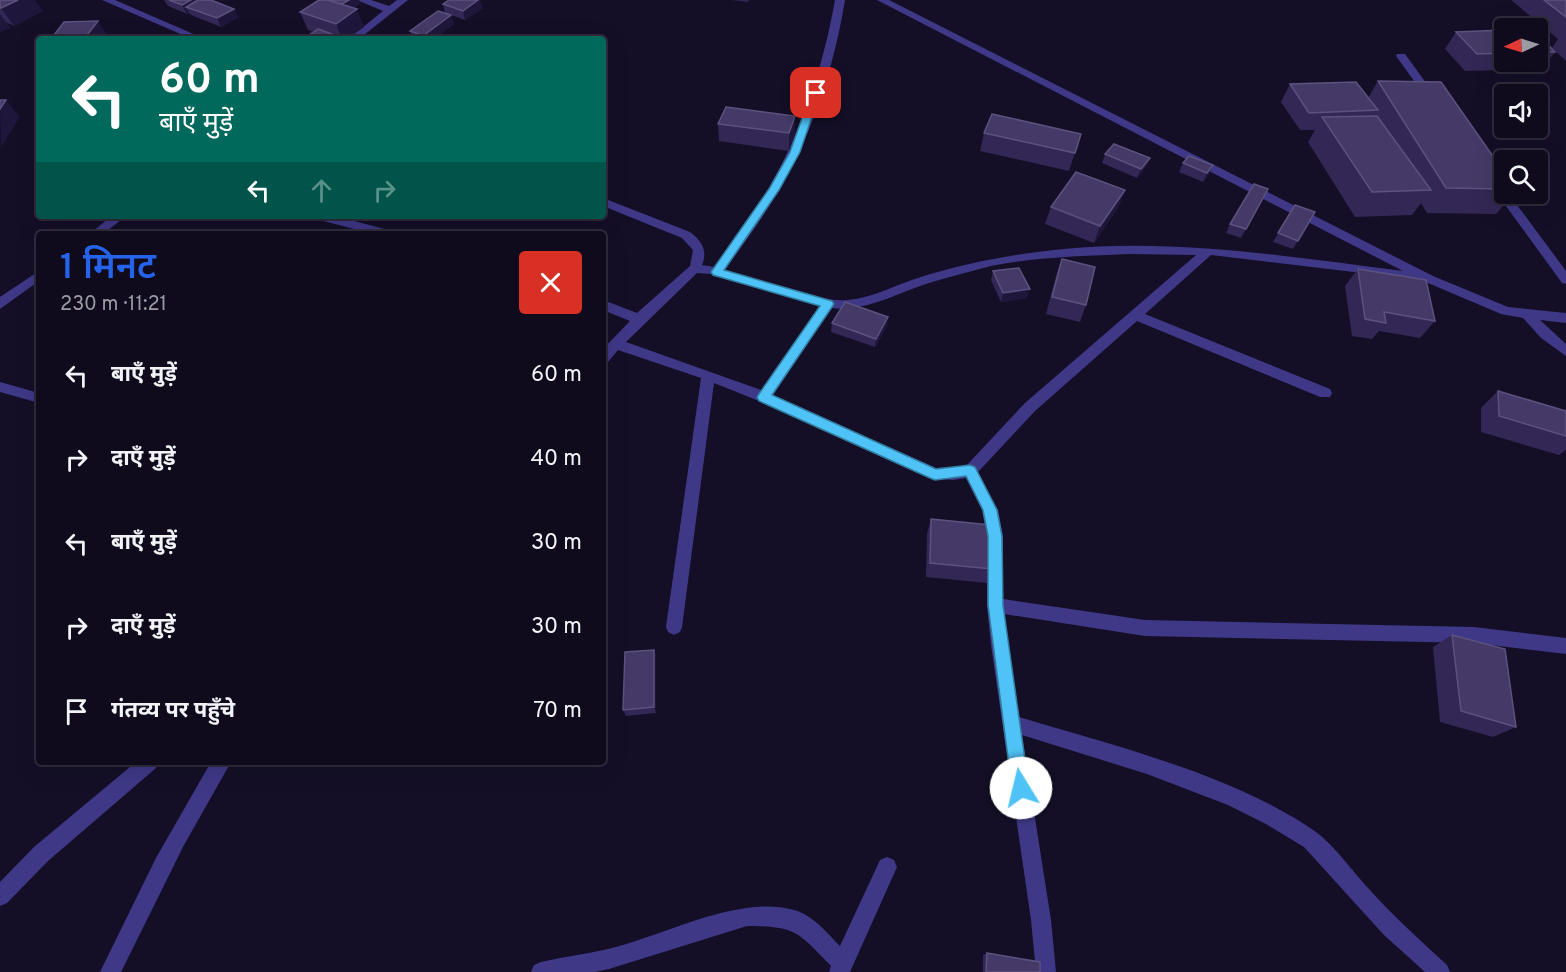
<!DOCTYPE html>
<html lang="hi">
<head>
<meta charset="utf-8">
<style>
  body { margin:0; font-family:Overpass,"Noto Sans Devanagari",sans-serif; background:#181426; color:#f1f3f6; height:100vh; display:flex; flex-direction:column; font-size:22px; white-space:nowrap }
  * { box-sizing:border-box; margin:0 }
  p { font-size:20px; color:#9b9ba4 }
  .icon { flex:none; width:33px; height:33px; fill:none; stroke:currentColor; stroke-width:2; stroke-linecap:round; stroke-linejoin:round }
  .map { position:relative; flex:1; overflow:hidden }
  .sheet { position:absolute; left:36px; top:231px; width:570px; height:534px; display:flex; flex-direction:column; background:#0f0b1d; border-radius:6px; box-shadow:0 6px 24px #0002,0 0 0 2px #2f2b3b }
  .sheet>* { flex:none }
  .top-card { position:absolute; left:36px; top:36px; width:570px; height:183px; border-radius:6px; box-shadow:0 6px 24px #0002,0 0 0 2px #2f2b3b; background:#00695c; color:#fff; overflow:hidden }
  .needle { width:39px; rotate:266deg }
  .buttons { position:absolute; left:1494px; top:18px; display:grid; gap:12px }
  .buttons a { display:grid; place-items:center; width:54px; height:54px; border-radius:6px; background:#0f0b1d; box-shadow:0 6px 24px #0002,0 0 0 2px #2f2b3b; font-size:30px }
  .pin { position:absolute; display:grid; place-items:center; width:51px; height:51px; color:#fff; margin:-26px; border-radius:12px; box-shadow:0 3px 9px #0006 }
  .me { position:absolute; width:66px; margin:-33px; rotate:351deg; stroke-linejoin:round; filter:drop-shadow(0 0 4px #0008) }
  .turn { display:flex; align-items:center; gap:21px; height:126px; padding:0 24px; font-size:27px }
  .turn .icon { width:78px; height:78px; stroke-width:2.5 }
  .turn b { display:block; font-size:42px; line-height:51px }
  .lanes { display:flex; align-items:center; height:57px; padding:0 24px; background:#0003; justify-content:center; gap:30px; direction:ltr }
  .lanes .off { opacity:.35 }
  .round { display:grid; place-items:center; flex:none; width:63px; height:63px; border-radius:6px; background:#181426 }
  .head { display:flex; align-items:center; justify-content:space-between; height:102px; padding:0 24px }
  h1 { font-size:36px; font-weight:600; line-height:45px; color:#2563eb }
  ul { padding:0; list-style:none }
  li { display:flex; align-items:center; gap:18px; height:84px; padding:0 24px }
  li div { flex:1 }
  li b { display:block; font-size:22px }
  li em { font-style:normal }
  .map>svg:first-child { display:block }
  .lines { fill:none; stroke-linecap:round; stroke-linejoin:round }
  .street { fill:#3f3887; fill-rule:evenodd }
  .wall { fill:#332755 }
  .shaded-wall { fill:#1f163b }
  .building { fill:#453a67; stroke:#5c527f; stroke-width:1.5 }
  .route { fill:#4fc3f7; stroke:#337fa1; stroke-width:1.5 }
</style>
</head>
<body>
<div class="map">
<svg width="1566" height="972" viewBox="0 0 1566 972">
  <rect width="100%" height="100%" fill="#140f27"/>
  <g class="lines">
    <g class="street">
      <polygon points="102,0 115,0 205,39 192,39"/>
      <polygon points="357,0 371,0 389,6 397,0 408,0 359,39 348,39 383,11"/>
      <path d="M835,0H845C834,67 813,132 779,190C763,218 743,244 725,270C759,280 814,303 848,300C873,298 897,284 921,277C968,262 1015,254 1064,249C1177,238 1290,257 1403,271L877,0H889L1433,276L1508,307L1566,313V323L1540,320L1566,344V356L1541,338L1523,318L1501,314L1421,280L1211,255L1145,314L1330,389L1332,393L1330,397H1320L1137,321L1035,411L978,472L998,510L1003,536V599L1145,620L1474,627L1566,638V654L1474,643L1145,636L1004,614L1019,717C1115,746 1232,774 1316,832C1334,845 1353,872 1369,889C1393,916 1420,940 1447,965L1450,972H1425L1384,935L1304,847L1266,824L1228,805L1147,774L1022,735L1051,920L1056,972H1036L1031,920L991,645L987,605V536L982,510L966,478L953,480L930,478L759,401L714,383L682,627L680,632L674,635L668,632L666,627L701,378L618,350L608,362L603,363V349L630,321L603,310V300L637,313L690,266L693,250L682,238L603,206V198L690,232C702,241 708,251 702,265L714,267C732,242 751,217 767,191C802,132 823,67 835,0ZM1129,254L1196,255L1025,403L966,466L936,468L773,395L832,308C866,312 897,293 929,283C949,277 971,271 991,266C1036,257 1083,256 1129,254ZM697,273L710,274L820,306L761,390L626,342Z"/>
      <polygon points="1397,54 1405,54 1437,98 1436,100 1428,100 1396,56"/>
      <path d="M1497,181C1504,183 1504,187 1504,194H1509L1566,271V284L1562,283L1493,188L1491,185Z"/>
      <polygon points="112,216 126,216 103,234 89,234"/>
      <polygon points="314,216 335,216 392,231 394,234 373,234 316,219"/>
      <polygon points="39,271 39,281 0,309 0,297"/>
      <polygon points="0,382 39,393 39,403 0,392"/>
      <polygon points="136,762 159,762 156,768 48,861 7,903 0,906 0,882 34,847"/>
      <polygon points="211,762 231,762 184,845 121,972 100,972 156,858"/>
      <path d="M887,857L894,860L897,867L850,972H829L831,966C798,932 796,926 747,926L609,969L595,972H531L534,965L541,962C563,957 586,954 608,949C663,936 739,894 794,910C813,915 827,933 840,946L880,860Z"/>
    </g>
  </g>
  <g class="wall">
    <polygon points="0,0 43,11 14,26 6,22 10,28 0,32"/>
    <polygon points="164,0 211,0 239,17 221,27 191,15 189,13 187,14 168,6"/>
    <polygon points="732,0 749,0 748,2"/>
    <polygon points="1511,0 1566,0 1566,61 1552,48 1558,39"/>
    <polygon points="361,3 353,8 364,27 346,39 303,39 314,32 308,30 300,12"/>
    <polygon points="443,4 483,8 465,20 451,15 454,24 434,39 413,39 410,31 445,13"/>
    <polygon points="1504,30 1504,62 1538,62 1538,34 1555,52 1542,69 1465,71 1445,49 1456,32"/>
    <polygon points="1378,81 1504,172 1504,194 1513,194 1496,214 1427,213 1421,203 1412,215 1355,217 1308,142 1315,130 1300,130 1281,102 1290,84 1368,98"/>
    <polygon points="718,124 795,133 789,151 719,141"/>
    <polygon points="984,133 1081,134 1069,171 980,151"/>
    <polygon points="1105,154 1150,158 1146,167 1137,178 1102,163"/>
    <polygon points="1189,156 1209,174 1203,182 1179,172 1183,163"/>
    <polygon points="1268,189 1241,238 1226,233 1230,224"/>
    <polygon points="1125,190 1118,208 1094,243 1045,224 1051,207"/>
    <polygon points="1295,205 1315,212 1293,249 1273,242"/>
    <polygon points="1062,259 1086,305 1080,322 1046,314 1056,276"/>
    <polygon points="1358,269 1435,321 1420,338 1379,331 1372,339 1352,336 1345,286"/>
    <polygon points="993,271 1027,298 1001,302 991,280"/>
    <polygon points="832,323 887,326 875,347 831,332"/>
    <polygon points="1498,391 1566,411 1566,450 1559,455 1481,432 1481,408"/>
    <polygon points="931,519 992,569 987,583 926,577 927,534"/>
    <polygon points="1452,635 1516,727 1493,737 1440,722 1433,647"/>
    <polygon points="654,650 656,656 656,713 626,716 623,710"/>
    <polygon points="987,953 1040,972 983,972 983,955"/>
  </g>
  <g class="shaded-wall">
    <polygon points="18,0 35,0 43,11 14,26 1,8"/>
    <polygon points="191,0 209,0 186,7 189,13 187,14 182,5"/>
    <polygon points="349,0 359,0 361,3 342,15 338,7"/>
    <polygon points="478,0 480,0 483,8 465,20 463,11"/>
    <polygon points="234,9 239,17 221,27 217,18"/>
    <polygon points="357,9 364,27 346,39 342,39 336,24"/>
    <polygon points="0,14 10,28 0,32"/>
    <polygon points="451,15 454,24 434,39 424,39 423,36"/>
    <polygon points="98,21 109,38 108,39 84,39"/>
    <polygon points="6,100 20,117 1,147 0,109"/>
    <polygon points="795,116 795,133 789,151 789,133"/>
    <polygon points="1150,158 1146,167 1137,178 1141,169"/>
    <polygon points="1213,165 1209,174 1203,182 1207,173"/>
    <polygon points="1125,190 1118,208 1094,243 1100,226"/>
    <polygon points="1030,289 1027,298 1001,302 1003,293"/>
    <polygon points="888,317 887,326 875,347 876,339"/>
    <polygon points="654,650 656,656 656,713 654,707"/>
  </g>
  <g class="building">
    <polygon points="0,0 18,0 1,8 0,8"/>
    <polygon points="169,0 191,0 182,5"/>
    <polygon points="198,0 211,0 234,9 217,18 186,7"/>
    <polygon points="319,0 328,0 357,9 336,24 300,12"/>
    <polygon points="328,0 349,0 342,4"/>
    <polygon points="449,0 478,0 463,11 443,4"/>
    <polygon points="1544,0 1566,0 1566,17"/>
    <polygon points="438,11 451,15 423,36 410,31"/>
    <polygon points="98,21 84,39 51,39 64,22"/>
    <polygon points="318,29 337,36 332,39 303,39"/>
    <polygon points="1504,30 1504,53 1477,54 1456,32"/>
    <polygon points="1538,34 1555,52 1538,52"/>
    <polygon points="1378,81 1441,82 1504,172 1504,189 1446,188"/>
    <polygon points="1356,82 1378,110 1309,113 1290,84"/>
    <polygon points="0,100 6,100 0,109"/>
    <polygon points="726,107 795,116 789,133 718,124"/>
    <polygon points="992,114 1081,134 1075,153 984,133"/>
    <polygon points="1377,116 1431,190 1372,192 1322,117"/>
    <polygon points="1114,144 1150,158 1141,169 1105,154"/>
    <polygon points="1189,156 1213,165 1207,173 1183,163"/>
    <polygon points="1076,172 1125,190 1100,226 1051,207"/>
    <polygon points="1254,184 1268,189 1246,229 1230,224"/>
    <polygon points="1295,205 1315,212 1298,241 1278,233"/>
    <polygon points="1062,259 1095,267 1086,305 1052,297"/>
    <polygon points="1019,268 1030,289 1003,293 993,271"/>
    <polygon points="1358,269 1426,280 1435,321 1384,312 1386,323 1365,319"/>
    <polygon points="845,302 888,317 876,339 832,323"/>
    <polygon points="1498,391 1566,411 1566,436 1499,416"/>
    <polygon points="931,519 991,525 992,569 930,563"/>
    <polygon points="1452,635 1505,649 1516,727 1461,711"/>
    <polygon points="654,650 654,707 623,710 625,652"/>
    <polygon points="987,953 1040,962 1040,972 986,972"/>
  </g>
  <polygon class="route" points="816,90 820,93 800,152 779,190 724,270 832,301 834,304 772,395 936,469 970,465 975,467 997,510 1002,536 1003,605 1029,788 1027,794 1021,797 1015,794 1012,788 988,605 988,536 983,510 966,476 935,480 930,478 759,401 757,397 759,394 820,306 713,275 711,272 769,189 790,152 811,93"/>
</svg>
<div class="buttons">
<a><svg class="needle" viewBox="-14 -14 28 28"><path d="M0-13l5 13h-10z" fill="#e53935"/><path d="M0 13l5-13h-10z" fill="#9b9ba4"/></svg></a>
<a><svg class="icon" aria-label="sound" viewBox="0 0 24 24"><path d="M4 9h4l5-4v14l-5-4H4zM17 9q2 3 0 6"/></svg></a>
<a><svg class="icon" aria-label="search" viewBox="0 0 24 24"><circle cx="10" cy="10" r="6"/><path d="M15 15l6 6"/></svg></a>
</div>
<div class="pin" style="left:816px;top:93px;background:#d93025"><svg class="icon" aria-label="arrive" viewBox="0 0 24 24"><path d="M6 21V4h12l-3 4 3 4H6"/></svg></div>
<svg class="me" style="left:1021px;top:788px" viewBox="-20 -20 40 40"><circle r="19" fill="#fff"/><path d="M0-13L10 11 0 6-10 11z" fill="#4fc3f7"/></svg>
<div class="top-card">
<div class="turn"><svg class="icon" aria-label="left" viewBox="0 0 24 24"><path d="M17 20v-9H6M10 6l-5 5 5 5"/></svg><div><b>60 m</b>बाएँ मुड़ें</div></div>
<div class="lanes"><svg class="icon" aria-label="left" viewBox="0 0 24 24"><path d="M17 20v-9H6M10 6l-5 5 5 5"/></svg><svg class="icon off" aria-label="ahead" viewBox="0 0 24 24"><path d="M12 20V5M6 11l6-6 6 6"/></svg><svg class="icon off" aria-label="right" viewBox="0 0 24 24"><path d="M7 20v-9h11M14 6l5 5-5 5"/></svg></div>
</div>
<section class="sheet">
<div class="head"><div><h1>1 मिनट</h1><p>230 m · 11:21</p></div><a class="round" style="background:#d93025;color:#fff"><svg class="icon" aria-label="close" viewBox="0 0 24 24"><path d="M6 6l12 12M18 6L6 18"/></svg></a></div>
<ul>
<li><svg class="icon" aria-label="left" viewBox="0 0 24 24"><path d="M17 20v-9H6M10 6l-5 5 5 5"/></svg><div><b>बाएँ मुड़ें</b></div><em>60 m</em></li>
<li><svg class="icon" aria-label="right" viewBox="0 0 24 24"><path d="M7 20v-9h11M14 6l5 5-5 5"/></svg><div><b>दाएँ मुड़ें</b></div><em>40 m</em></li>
<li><svg class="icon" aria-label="left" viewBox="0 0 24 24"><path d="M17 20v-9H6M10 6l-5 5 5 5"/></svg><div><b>बाएँ मुड़ें</b></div><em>30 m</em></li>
<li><svg class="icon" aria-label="right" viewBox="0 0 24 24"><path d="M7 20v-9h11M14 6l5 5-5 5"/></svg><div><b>दाएँ मुड़ें</b></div><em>30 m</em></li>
<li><svg class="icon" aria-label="arrive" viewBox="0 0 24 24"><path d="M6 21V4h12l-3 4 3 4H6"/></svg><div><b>गंतव्य पर पहुँचे</b></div><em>70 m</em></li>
</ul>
</section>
</div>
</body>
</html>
